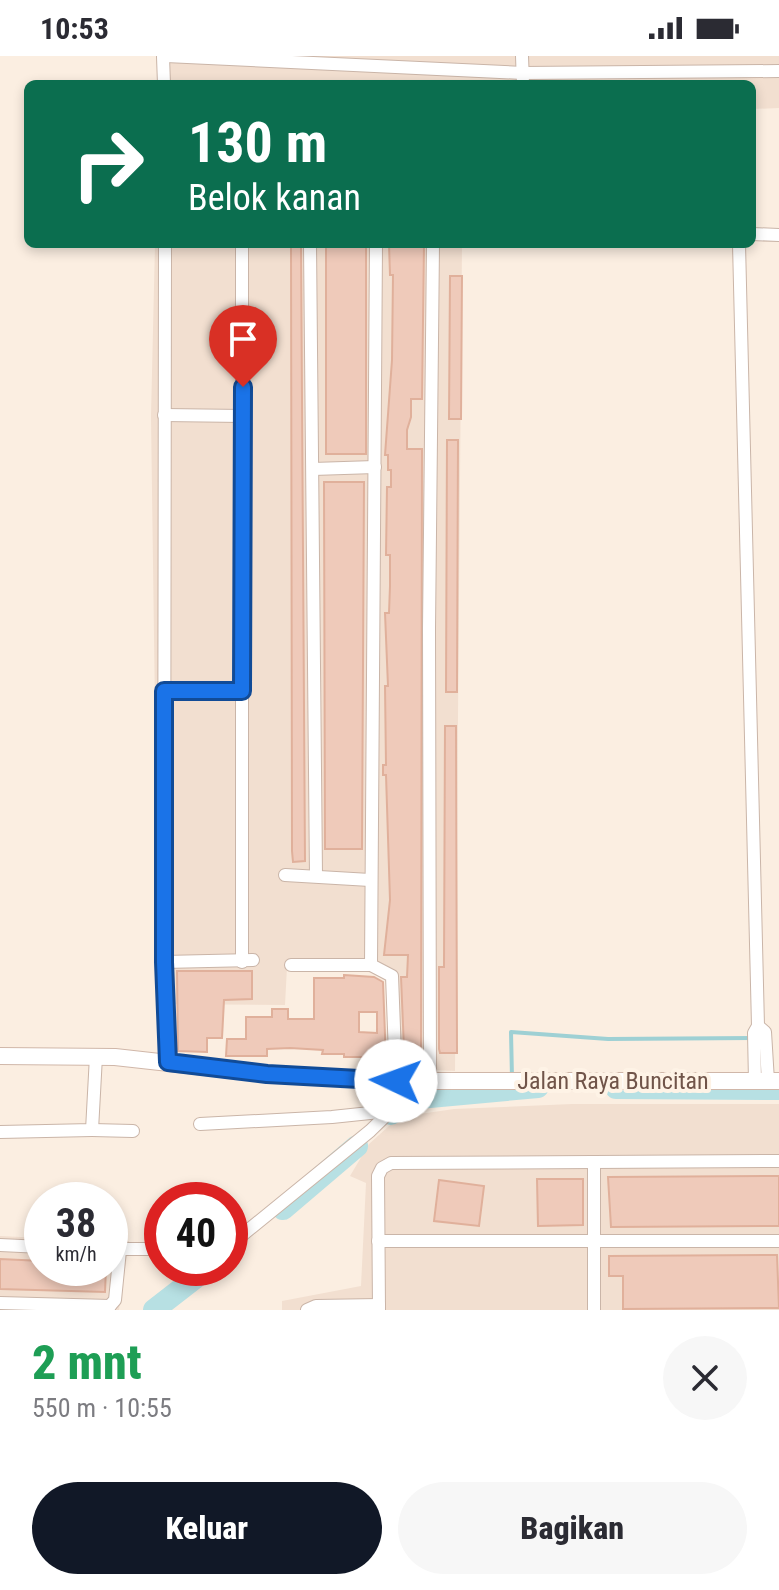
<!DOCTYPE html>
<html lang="id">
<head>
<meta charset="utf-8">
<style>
  body { margin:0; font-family:"Roboto Condensed",sans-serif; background:#f7f7f7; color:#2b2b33; height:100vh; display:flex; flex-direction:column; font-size:30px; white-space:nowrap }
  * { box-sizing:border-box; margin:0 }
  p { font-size:26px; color:#7c7c81 }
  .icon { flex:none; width:44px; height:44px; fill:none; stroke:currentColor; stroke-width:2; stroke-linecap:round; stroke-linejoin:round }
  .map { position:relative; height:1254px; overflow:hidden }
  .sheet { display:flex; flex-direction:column; background:#fff; flex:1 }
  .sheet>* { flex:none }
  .hud { position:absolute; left:24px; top:24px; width:732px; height:168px; border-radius:12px; box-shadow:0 4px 12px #0003; background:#0b6e4f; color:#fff; overflow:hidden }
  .speed { position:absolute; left:24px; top:1126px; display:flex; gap:16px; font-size:40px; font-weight:700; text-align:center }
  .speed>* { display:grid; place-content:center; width:104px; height:104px; border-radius:50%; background:#fff; box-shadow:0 4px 12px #0003; line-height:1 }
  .speed small { font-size:20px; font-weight:400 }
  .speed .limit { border:12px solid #d22; background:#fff; color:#111 }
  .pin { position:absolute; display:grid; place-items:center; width:68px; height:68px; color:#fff; margin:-82px -34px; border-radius:50% 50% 50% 0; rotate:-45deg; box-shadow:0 0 8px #0007 }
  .pin .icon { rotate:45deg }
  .me { position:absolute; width:88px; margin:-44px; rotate:273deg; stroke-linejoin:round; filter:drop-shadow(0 0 6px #0008) }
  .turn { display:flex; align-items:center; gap:28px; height:168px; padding:0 32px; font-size:36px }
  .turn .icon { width:104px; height:104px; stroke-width:2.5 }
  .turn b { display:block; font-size:56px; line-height:68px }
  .round { display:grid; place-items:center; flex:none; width:84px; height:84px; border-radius:42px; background:#f7f7f7 }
  .headline { display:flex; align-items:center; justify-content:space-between; height:136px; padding:0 32px }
  h1 { font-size:48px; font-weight:800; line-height:60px; color:#1e9e55 }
  .cta { display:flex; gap:16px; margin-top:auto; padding:16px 32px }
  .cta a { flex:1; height:92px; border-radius:48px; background:#111827; color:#fff; font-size:32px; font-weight:800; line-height:92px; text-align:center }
  .cta a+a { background:#f7f7f7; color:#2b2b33 }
  .status { display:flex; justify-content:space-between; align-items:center; height:56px; padding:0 40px; background:#fff; direction:ltr }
  .status svg { height:22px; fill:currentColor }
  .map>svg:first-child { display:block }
  .residential { fill:#f2dfd0 }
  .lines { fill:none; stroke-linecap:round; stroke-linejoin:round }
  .stream { stroke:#9ed0d4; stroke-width:4 }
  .river { stroke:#b7e0e3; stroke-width:22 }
  .building { fill:#efcaba; stroke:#e0b09b; stroke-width:2; fill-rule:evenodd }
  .street-casing { stroke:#cab5a8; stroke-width:14 }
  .secondary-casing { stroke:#d0b7a9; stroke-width:18 }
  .street { stroke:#fff; stroke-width:12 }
  .secondary { stroke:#fff; stroke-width:16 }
  .route-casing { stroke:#114b97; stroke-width:20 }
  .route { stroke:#1a73e8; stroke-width:14 }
  .labels { text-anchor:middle; stroke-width:8; stroke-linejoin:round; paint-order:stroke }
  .street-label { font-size:24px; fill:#705449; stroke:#fef3e6 }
</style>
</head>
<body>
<div class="status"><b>10:53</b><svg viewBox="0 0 49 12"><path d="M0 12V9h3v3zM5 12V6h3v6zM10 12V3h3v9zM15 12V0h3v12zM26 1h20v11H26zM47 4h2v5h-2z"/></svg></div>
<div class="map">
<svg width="779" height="1254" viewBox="0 0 779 1254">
  <rect width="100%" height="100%" fill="#fbeee1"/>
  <g class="residential">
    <polygon points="160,0 779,0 779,52 752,53 752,28 159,28"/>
    <polygon points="155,188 462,188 455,1015 391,1012 391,932 383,917 287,911 285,949 159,948 151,360"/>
    <polygon points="572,1048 779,1048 779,1254 282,1254 282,1245 361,1230 366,1127 350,1120 369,1088 399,1061 454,1053"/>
    <polygon points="0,1180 42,1182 42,1212 110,1212 110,1184 129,1185 119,1254 0,1254"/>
  </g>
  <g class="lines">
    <polyline class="stream" points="512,1022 511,976 608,983 753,982"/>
    <g class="river">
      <polyline points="616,1032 779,1033"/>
      <polyline points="391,1058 408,1043 538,1031"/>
      <polyline points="283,1153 357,1090"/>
      <polyline points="154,1254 208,1212"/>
    </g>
  </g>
  <g class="building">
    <polygon points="291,188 301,188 305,805 293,806 292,795"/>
    <rect x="326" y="188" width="40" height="210"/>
    <polygon points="389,188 424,188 422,343 411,343 411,361 407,374 407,393 422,393 421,993 404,993 401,921 407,921 408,899 384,899 390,844 386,719 383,719 383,709 386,709 385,630 388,630 385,557 389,557 390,530 390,499 386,499 387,431 391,431 391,414 388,414 388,399 385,399 392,304 393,219 390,219"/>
    <polygon points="450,220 462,220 461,363 449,363"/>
    <polygon points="447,384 458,384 457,636 446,636"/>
    <polygon points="324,426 364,426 362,793 325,793"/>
    <polygon points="445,670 456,670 457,997 440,997 439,993 439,911 444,911"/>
    <polygon points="177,915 252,915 252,943 224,944 222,982 207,982 207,996 178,995"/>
    <path d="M344,919L374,921L383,926L386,1005H376V1001H344V998H322L323,994L290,992L267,993V1000H226L227,983H246V961H272V953H288V963H314V922H344ZM359,956H377V977L359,976Z"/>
    <polygon points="779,1120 779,1170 611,1171 608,1121"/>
    <polygon points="537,1123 583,1123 583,1169 538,1170"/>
    <polygon points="439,1124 484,1130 479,1170 434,1165"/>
    <polygon points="777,1199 779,1252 623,1253 623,1220 609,1220 609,1200"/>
    <polygon points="0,1203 42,1205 42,1212 106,1212 105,1236 0,1233"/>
  </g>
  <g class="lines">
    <defs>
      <g id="street">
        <polyline points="166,0 523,17 779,15"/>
        <polyline points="522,0 523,28"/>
        <polyline points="164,28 163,1 166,1"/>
        <polyline points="752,178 779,179"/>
        <polyline points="165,188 164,906 168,1006"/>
        <polyline points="310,188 316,820"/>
        <polyline points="739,188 758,970 754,977 755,1025"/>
        <polyline points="164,359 243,360"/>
        <polyline points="313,413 375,411"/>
        <polyline points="164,635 242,635"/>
        <polyline points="285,819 370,824"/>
        <polyline points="164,906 253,904"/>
        <polyline points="242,906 242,188"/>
        <polyline points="291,909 371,909 392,920 396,1025"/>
        <polyline points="371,909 376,188"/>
        <polyline points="758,970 765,976 768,1025"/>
        <polyline points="430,1025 429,573 433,188"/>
        <polyline points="200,1068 332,1061 389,1055"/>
        <polyline points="92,1074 133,1075"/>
        <polyline points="0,1076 92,1074 96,1000"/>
        <polyline points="378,1185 779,1185"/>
        <polyline points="0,1189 42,1191"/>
        <polyline points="230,1189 370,1075 409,1037 416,1025"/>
        <polyline points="110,1193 162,1193"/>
        <polyline points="0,1247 110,1250"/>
        <polyline points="106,1254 115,1244 120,1194"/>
        <polyline points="307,1254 316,1250 379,1249"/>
        <polyline points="379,1254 378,1120 382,1112 391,1107 779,1105"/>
        <polyline points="594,1254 594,1108"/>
      </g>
      <polyline id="secondary" points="0,1000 115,1001 267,1018 396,1025 779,1025"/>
    </defs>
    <use href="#street" class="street-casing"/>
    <use href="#secondary" class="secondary-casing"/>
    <use href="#street" class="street"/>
    <use href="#secondary" class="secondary"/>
  </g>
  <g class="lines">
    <defs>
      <polyline id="route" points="243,331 242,635 164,635 164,906 168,1006 267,1018 396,1025"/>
    </defs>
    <use href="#route" class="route-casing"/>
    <use href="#route" class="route"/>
  </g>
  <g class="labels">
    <g class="street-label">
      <text x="613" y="1033">Jalan Raya Buncitan</text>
    </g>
  </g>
</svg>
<div class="speed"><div>38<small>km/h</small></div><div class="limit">40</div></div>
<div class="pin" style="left:243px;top:331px;background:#d93025"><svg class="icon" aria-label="arrive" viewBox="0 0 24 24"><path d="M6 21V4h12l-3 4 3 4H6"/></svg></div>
<svg class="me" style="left:396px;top:1025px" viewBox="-20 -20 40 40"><circle r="19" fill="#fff"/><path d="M0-13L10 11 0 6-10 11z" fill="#1a73e8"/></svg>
<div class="hud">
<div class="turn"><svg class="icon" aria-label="right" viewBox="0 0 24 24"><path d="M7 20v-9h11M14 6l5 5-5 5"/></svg><div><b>130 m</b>Belok kanan</div></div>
</div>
</div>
<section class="sheet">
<div class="headline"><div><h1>2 mnt</h1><p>550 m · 10:55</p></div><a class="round"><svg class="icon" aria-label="close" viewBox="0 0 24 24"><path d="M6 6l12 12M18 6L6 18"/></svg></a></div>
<div class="cta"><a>Keluar</a><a>Bagikan</a></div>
</section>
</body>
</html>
